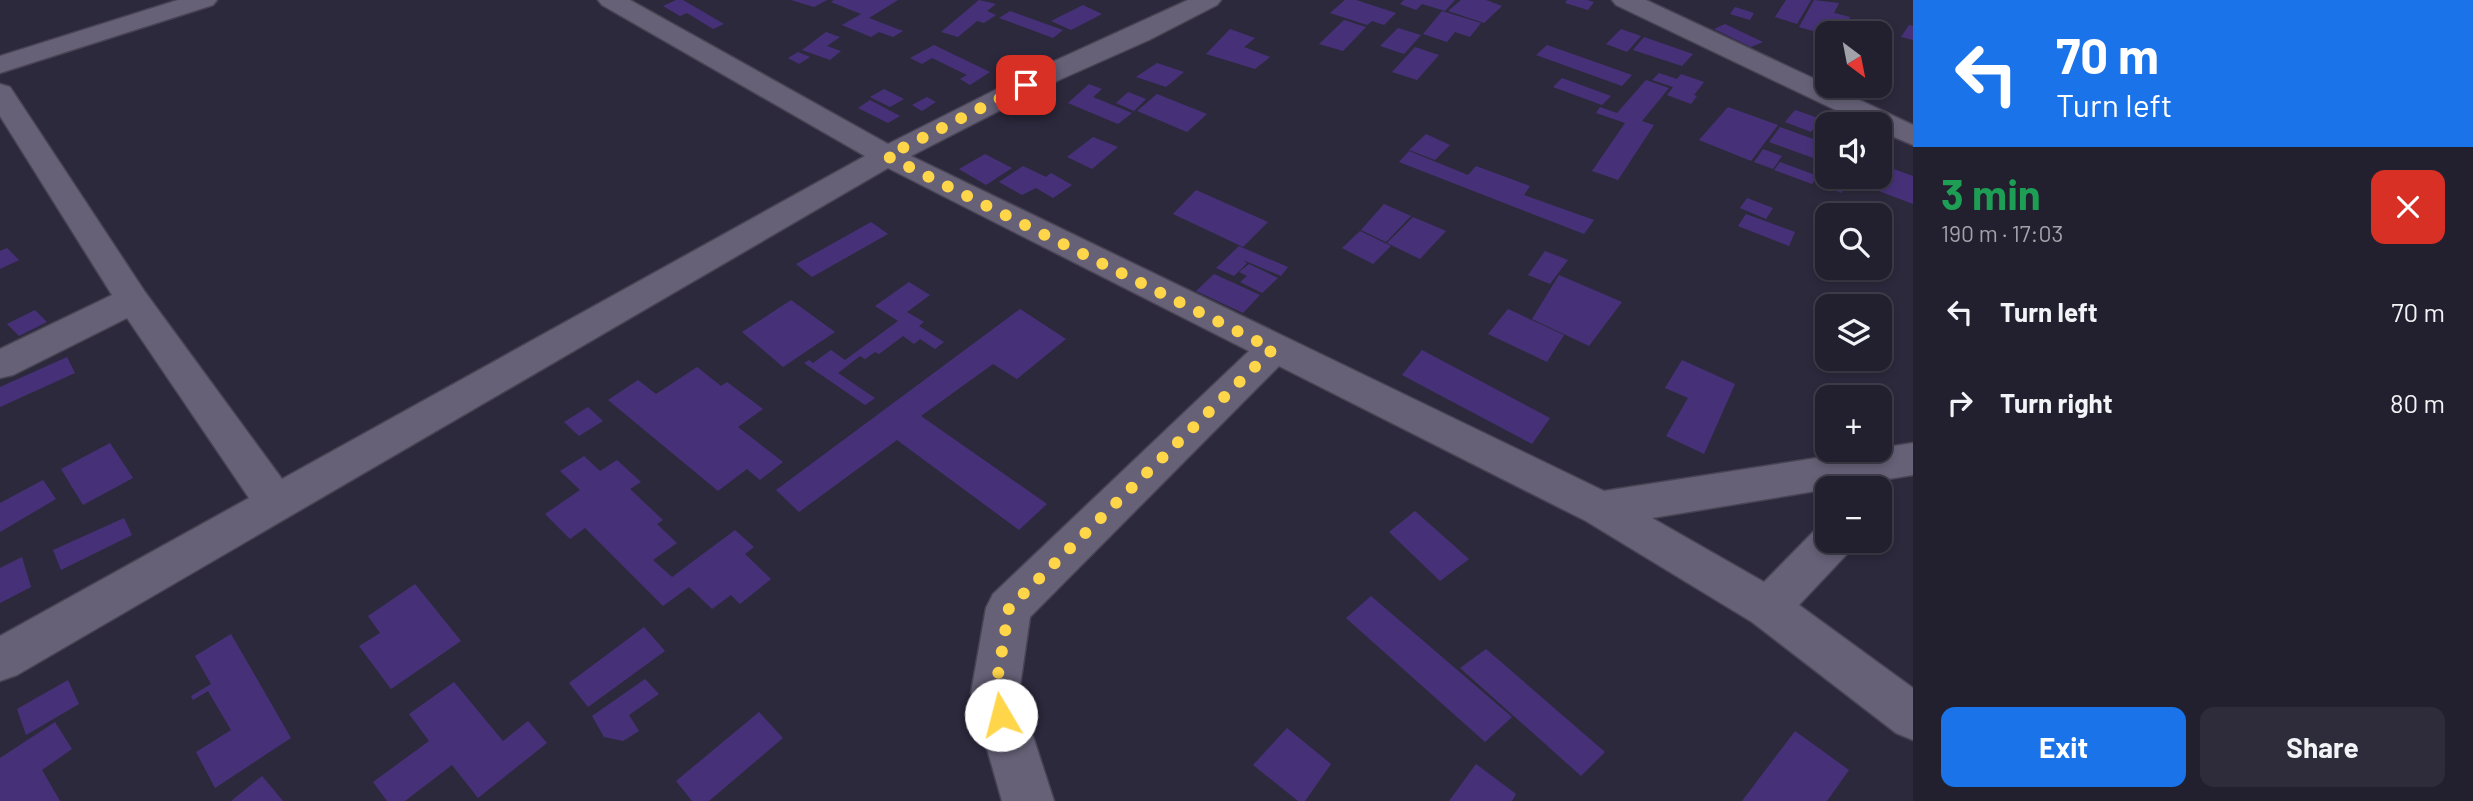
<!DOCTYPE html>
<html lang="en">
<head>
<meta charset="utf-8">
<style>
  body { margin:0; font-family:Barlow,sans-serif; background:#2e2c3a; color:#f1f3f6; height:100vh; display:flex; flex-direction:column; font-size:26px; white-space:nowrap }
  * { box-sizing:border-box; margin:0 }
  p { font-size:23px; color:#a2a2aa }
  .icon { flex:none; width:38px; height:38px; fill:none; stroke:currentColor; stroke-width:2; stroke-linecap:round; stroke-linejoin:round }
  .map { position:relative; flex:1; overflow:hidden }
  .details { display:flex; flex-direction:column; background:#221f2e; width:560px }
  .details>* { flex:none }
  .top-card { background:#1a73e8; color:#fff; overflow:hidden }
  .needle { width:46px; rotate:148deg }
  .controls { position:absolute; left:1815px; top:21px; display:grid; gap:14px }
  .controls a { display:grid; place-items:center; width:77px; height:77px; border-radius:14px; background:#221f2e; box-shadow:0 4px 10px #0003,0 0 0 2px #3f3d4a; font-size:35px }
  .pin { position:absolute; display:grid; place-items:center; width:60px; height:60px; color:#fff; margin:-30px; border-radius:14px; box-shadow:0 4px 10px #0006 }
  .me { position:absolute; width:77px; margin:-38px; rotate:352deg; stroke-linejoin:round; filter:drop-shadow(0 0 5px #0008) }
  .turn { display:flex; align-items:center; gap:24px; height:147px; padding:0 28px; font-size:32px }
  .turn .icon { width:91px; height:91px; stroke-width:2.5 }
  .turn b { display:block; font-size:49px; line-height:60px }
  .round { display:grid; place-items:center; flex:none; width:74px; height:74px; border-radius:14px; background:#2e2c3a }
  .overview { display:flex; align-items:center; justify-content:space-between; height:119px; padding:0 28px }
  h1 { font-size:42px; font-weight:700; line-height:52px; color:#1e9e55 }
  .action { display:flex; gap:14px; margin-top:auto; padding:14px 28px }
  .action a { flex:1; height:80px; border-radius:14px; background:#1a73e8; color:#fff; font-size:28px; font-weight:700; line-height:80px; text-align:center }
  .action a+a { background:#2e2c3a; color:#f1f3f6 }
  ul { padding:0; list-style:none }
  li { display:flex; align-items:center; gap:21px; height:91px; padding:0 28px }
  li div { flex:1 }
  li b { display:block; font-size:26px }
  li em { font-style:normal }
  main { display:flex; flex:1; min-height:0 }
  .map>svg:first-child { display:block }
  .building { fill:#463178 }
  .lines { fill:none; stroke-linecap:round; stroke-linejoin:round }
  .street-casing { stroke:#484454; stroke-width:3 }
  .street { fill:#666177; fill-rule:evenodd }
  .route { stroke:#ffd54a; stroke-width:12; stroke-dasharray:0 21.6 }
</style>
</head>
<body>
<main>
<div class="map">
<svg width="1913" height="801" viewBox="0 0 1913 801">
  <rect width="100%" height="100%" fill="#2d293d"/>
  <g class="building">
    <polygon points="676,0 683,0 724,24 713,29 687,13 680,16 663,6"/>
    <polygon points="791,0 827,0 814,7"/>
    <polygon points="834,0 898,0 869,18 903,31 893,37 879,32 871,37 842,25 861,14 831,2"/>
    <polygon points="979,0 996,4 987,11 996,15 984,23 977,21 958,37 941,32"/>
    <polygon points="1345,0 1356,0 1396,13 1384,25 1372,21 1367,25 1330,13"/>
    <polygon points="1404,0 1455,0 1445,11 1422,4 1416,10 1400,4"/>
    <polygon points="1461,0 1486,0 1502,6 1484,23 1448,11"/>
    <polygon points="1567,0 1587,0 1594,2 1588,10 1565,3"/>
    <polygon points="1786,0 1811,0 1797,24 1775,17"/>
    <polygon points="1814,0 1839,3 1834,13 1850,17 1847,24 1831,19 1823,34 1799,27"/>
    <polygon points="1083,5 1102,14 1071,30 1051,21"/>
    <polygon points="1735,7 1754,13 1750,20 1730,14"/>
    <polygon points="1010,11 1063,30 1053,38 999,18"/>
    <polygon points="1442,11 1481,23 1470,37 1455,32 1447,42 1423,34"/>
    <polygon points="1344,20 1366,27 1343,51 1319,44"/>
    <polygon points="1725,24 1763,42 1751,47 1714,29"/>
    <polygon points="1909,25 1913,26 1913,40 1901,37"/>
    <polygon points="1398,28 1421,35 1404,54 1380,46"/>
    <polygon points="1230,29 1255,38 1244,47 1270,57 1255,69 1206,54"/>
    <polygon points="1621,29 1641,36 1627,52 1606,44"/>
    <polygon points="826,32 840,37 827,46 841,51 830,60 802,50"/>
    <polygon points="1644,37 1693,54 1682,66 1633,50"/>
    <polygon points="934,45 990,72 970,85 960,79 967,75 932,58 922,64 910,58"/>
    <polygon points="1547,45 1632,75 1622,86 1536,55"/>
    <polygon points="1415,47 1439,55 1417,80 1392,72"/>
    <polygon points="798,52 810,57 799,64 788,58"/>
    <polygon points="1157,63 1184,72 1166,87 1136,77"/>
    <polygon points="1659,73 1677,79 1681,74 1704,82 1694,95 1697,96 1691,104 1667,95 1673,87 1652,80"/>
    <polygon points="1562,78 1611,96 1602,105 1553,87"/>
    <polygon points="1646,80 1669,88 1642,121 1654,125 1618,180 1592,171 1625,123 1596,113 1600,107 1617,113"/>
    <polygon points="1089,84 1102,89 1093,97 1132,113 1118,124 1068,103"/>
    <polygon points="884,89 904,99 890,107 870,97"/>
    <polygon points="1128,92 1146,99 1134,111 1116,103"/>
    <polygon points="1157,94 1207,114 1187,132 1137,111"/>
    <polygon points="927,97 936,102 922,111 912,105"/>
    <polygon points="870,100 900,116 888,123 858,108"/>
    <polygon points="1728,107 1778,125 1751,161 1699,140"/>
    <polygon points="1795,110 1821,119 1811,132 1785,122"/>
    <polygon points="1780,127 1827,144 1827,163 1769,142"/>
    <polygon points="1426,134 1450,145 1435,160 1409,150"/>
    <polygon points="1093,137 1118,147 1092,169 1067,157"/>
    <polygon points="1763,149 1782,156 1773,169 1754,162"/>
    <polygon points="1409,151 1468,175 1476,166 1530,186 1524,195 1594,220 1584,234 1399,162"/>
    <polygon points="985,154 1012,168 986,185 959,169"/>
    <polygon points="1780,162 1818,176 1812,184 1774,170"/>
    <polygon points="1880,164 1913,176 1913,204 1863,185 1869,177 1880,177"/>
    <polygon points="1023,166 1046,177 1051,173 1072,185 1053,198 1036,188 1022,195 999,182"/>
    <polygon points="1821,175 1847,185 1841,193 1816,183"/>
    <polygon points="1196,190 1268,222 1243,247 1173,214"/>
    <polygon points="1747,198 1773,208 1766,219 1740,208"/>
    <polygon points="1384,204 1411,216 1386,242 1361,230"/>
    <polygon points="1746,214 1795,232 1789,246 1738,226"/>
    <polygon points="1413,217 1446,231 1420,259 1387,243"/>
    <polygon points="871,222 888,234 812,277 796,264"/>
    <polygon points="1360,231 1391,246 1373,264 1342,248"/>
    <polygon points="1239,246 1241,247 1288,267 1281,276 1243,260 1247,263 1234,276 1216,268"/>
    <polygon points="7,248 19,260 0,269 0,251"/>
    <polygon points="1545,251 1568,260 1550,284 1528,275"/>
    <polygon points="1249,264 1278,278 1262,293 1240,282 1247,276 1239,272"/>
    <polygon points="1214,274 1260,295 1243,313 1196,291"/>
    <polygon points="1559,275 1622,302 1589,346 1532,319"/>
    <polygon points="909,282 930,295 907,312 924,322 919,326 944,342 935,349 920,339 914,344 903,336 879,354 875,352 865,359 860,356 838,373 875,398 865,405 804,363 809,360 813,363 831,350 845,360 898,321 875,306"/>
    <polygon points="791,300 835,332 783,367 742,332"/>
    <polygon points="1020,309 1066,339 1017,379 993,364 921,416 1047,504 1019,530 897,440 799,512 776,490"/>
    <polygon points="1508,309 1564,335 1547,362 1488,334"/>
    <polygon points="35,310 47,322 19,336 7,324"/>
    <polygon points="1422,350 1550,418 1532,444 1402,375"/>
    <polygon points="67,357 75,373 0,407 0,387"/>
    <polygon points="1682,360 1735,384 1704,454 1666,436 1688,398 1665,388"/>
    <polygon points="697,367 721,386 727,382 763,409 738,427 783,462 760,480 747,469 718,491 608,400 638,380 656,394"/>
    <polygon points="588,407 603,421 579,436 564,422"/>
    <polygon points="110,443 133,478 83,505 61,469"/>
    <polygon points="584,456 600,471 617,460 641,482 630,489 663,520 657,524 677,543 653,560 672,577 735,530 754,547 745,554 771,579 740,604 731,595 712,609 689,587 663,606 585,528 570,539 545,514 580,490 560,471"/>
    <polygon points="43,480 56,499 0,532 0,503"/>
    <polygon points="1415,511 1469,559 1440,581 1389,532"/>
    <polygon points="124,518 132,535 61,570 53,550"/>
    <polygon points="22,557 31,587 0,603 0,568"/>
    <polygon points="415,584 461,641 391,689 359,646 380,633 368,616"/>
    <polygon points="1371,596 1512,717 1485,742 1346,618"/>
    <polygon points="644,627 665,651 588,707 569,683"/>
    <polygon points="231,634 291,738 215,788 196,752 231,730 208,691 193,700 191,696 211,684 195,656"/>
    <polygon points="1486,649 1605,752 1581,776 1460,668"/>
    <polygon points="645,679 659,694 629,715 639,731 623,741 604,737 592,716"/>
    <polygon points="68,680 79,704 26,735 17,709"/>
    <polygon points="454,682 503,741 528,721 547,743 478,798 452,765 405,801 387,801 373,782 429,741 409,714"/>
    <polygon points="759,712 783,738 709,801 692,801 676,781"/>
    <polygon points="55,722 72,749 42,770 60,801 0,801 0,758"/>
    <polygon points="1287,728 1331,764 1305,801 1298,801 1253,765"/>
    <polygon points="1795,731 1849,770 1827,801 1742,801"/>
    <polygon points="1476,764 1516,794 1512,801 1449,801"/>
    <polygon points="262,776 283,801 231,801"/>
  </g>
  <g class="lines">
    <defs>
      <g id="street">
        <polygon points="178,0 217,0 213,5 0,73 0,56"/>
        <polygon points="598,0 630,0 888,144 1039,68 1188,0 1221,0 1217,5 1149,40 1059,80 911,156 1604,491 1913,443 1913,475 1652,518 1764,582 1817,528 1827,525 1827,541 1853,541 1847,554 1799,605 1913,688 1913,740 1896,733 1752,622 1586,521 1279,366 1030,617 1019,693 1054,801 1002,801 971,693 986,608 993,594 1249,351 888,168 17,675 0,681 0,636 249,498 127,318 13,375 0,378 0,349 112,295 0,116 0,84 10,87 145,292 282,479 865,156 602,5"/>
        <polygon points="1612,0 1646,0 1913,125 1913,145 1880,131 1880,124 1865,124 1616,5"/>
      </g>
    </defs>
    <use href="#street" class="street-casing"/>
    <use href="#street" class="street"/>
  </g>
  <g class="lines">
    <polyline class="route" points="1001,715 995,693 1009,608 1273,349 887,156 1026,85"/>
  </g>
</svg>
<div class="controls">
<a><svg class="needle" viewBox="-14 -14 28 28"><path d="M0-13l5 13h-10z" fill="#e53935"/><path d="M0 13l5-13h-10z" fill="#a2a2aa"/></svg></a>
<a><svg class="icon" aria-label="sound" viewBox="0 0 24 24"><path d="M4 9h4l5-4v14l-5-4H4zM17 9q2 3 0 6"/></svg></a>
<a><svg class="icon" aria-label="search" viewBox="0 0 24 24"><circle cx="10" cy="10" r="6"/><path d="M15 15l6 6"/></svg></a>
<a><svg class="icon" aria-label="layers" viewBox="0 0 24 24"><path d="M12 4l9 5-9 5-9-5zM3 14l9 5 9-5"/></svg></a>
<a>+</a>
<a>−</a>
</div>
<div class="pin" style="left:1026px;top:85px;background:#d93025"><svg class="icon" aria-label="arrive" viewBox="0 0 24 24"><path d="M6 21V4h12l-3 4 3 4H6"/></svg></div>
<svg class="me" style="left:1001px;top:715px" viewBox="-20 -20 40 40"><circle r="19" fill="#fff"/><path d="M0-13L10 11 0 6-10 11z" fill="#ffd54a"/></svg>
</div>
<section class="details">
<div class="top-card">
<div class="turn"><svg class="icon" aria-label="left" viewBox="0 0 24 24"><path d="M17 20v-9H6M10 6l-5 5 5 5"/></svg><div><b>70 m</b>Turn left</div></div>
</div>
<div class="overview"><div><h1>3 min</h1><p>190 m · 17:03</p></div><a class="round" style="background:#d93025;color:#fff"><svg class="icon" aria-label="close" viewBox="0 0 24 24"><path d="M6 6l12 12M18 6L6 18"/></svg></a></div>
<ul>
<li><svg class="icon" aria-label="left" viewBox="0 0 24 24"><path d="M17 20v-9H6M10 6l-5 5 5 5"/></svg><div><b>Turn left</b></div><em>70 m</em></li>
<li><svg class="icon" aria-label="right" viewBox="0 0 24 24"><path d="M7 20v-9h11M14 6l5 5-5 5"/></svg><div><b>Turn right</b></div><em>80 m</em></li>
</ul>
<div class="action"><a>Exit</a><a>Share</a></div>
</section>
</main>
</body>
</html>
